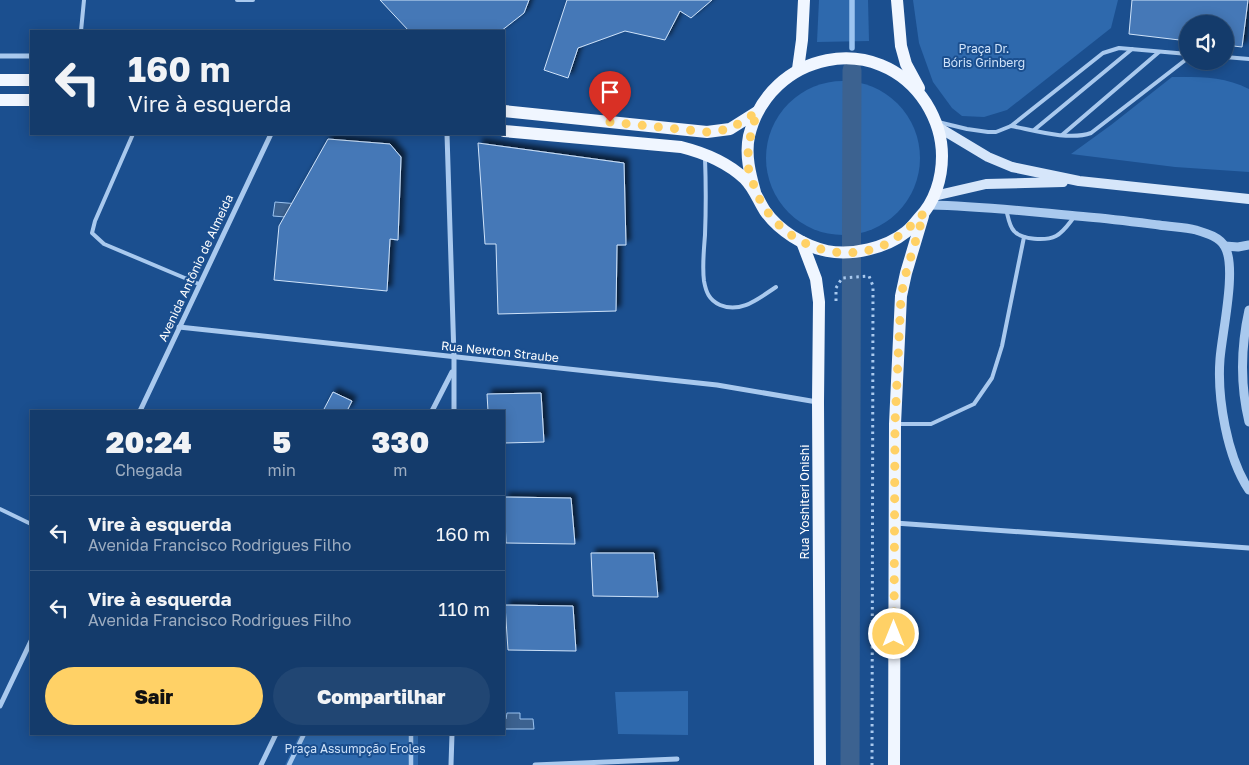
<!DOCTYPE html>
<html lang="pt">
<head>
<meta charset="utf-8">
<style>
  body { margin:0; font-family:"Golos Text",sans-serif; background:#214673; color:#f1f3f6; height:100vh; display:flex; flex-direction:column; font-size:19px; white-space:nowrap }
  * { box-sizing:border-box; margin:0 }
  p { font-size:16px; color:#9dadc1 }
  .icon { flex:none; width:28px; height:28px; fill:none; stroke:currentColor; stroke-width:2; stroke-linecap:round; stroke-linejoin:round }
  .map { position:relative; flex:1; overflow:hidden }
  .sheet { position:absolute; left:30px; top:410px; width:475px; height:325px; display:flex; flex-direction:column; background:#143b6b; border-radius:0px; box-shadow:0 2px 12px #0003,0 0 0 1px #33557e }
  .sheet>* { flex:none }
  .top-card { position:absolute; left:30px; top:30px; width:475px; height:105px; border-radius:0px; box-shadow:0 2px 12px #0003,0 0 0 1px #33557e; background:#143b6b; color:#f1f3f6; overflow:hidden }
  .fabs { position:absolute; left:1179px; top:15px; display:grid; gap:10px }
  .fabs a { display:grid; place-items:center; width:55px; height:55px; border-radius:50%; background:#143b6b; box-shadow:0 2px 12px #0003,0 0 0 1px #33557e; font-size:25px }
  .pin { position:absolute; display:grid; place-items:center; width:42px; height:42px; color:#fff; margin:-51px -21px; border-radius:50% 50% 50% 0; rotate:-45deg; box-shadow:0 0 5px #0007 }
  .pin .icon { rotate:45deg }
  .me { position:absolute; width:55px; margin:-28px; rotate:0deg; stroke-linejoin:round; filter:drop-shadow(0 0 4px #0008) }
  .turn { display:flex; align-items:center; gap:18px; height:105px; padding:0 15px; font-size:22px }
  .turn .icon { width:65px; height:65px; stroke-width:2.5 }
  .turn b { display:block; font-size:35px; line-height:42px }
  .eta { display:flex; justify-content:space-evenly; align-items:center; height:85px; text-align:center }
  .eta b { font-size:30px; font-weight:800; line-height:35px }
  .button { display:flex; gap:10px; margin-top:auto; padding:10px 15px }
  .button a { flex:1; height:58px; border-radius:30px; background:#ffd166; color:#111; font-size:20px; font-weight:800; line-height:58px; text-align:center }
  .button a+a { background:#214673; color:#f1f3f6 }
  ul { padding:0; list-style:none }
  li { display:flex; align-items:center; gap:15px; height:75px; padding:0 15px; border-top:1px solid #33557e }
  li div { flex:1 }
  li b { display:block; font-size:19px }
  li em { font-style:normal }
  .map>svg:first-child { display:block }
  .green { fill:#2e69ad }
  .water { fill:#3c6290; stroke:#9cc4f0 }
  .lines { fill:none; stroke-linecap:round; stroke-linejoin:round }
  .stream { stroke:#9cc4f0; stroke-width:5.5 }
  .canal { stroke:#3c6290; stroke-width:19 }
  .building { fill:#4478b7; stroke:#cfe3fa; filter:url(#shadow) }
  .path { stroke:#a9c9ee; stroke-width:3; stroke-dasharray:2.5 4; stroke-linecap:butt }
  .service { stroke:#a9c9ee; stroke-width:4 }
  .pedestrian { stroke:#a9c9ee; stroke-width:4.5 }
  .minor { stroke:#a9c9ee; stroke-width:5 }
  .tertiary { stroke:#a9c9ee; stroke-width:9 }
  .secondary { stroke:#d6e6fa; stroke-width:10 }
  .primary { stroke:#f0f6ff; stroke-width:12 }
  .route { stroke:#ffd166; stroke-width:9; stroke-dasharray:0 16.2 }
  .labels { text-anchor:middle; stroke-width:4; stroke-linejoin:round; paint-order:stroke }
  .park-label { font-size:12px; fill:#cfe3fa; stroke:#1b4f8f }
  .street-label { font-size:12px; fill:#fff; stroke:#1b4f8f }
</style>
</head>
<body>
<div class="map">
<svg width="1249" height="765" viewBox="0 0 1249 765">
  <defs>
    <filter id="shadow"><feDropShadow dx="4.5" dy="-4.5" stdDeviation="2.5" flood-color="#0009"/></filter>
  </defs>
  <rect width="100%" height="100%" fill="#1b4f8f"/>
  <g class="green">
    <polygon points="819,0 868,0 869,41 817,42"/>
    <polygon points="913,0 1118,0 1111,28 1007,110 984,117 962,116 952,108 933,82 919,43"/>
    <path d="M1172,77C1199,77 1224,76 1249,89V172L1175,167L1071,154L1111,125Z"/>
    <circle cx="843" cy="158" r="77"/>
    <polygon points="688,691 688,735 618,734 615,692"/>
    <polygon points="300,734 418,734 418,765 285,765"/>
  </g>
  <g class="water">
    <polygon points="275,202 299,204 298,218 273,216"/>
    <polygon points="507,713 520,713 520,719 533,719 534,729 504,729 504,719 506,719"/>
  </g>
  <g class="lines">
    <polyline class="stream" points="852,48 852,0"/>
    <polyline class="canal" points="850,765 852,70"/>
  </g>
  <g class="building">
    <polygon points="380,0 529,0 524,13 501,31 409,31"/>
    <polygon points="567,0 712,0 691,18 680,11 665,40 625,31 578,48 568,78 544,70"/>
    <polygon points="1132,0 1248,0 1242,47 1225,45 1225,24 1188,24 1188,41 1129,34"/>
    <polygon points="328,139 390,144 401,157 398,240 390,239 387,291 274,280 279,226"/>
    <polygon points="478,143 624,163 626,245 617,245 616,311 498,314 496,244 485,244"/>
    <polygon points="333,392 352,401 347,411 323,411"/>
    <polygon points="541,393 544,442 504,443 504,411 488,411 487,394"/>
    <polygon points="504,497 571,498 575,544 506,543"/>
    <polygon points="591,553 654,553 658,597 593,596"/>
    <polygon points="505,605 573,606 576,651 508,650"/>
  </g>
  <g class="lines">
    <polyline class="path" points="836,301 836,288 842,278 869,276 873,286 872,765"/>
    <g class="service">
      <polyline points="237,0 253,0"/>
      <polyline points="81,31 84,0"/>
      <polyline points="1225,57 1249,59"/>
      <polyline points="938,122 967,129 988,132 996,132 1011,126 1103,53 1119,48 1188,54"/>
      <path d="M1011,126C1033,130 1069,141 1091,133L1188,58"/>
      <polyline points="1034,130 1132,49"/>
      <polyline points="133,134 95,221 92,233 104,244 199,284"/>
      <polyline points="1062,135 1159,52"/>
      <path d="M705,158C706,184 706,209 705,235C704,249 702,266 704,281C706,292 709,300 720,305C741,314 759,298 776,287"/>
      <path d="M1006,209C1008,216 1009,226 1014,231C1022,240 1046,241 1056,236C1064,232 1070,222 1075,216"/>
      <polyline points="897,424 931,424 974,404 992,378 1002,346 1024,237"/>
      <polyline points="0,509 31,524"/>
    </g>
    <g class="pedestrian">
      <polyline points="411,734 411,765"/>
      <polyline points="289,765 304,734"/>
    </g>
    <g class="minor">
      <polyline points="0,56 31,56"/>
      <polyline points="447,134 454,357 454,411"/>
      <polyline points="179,327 717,385 817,402"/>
      <polyline points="140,411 271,134"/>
      <polyline points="432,411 452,372"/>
      <polyline points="895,523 1249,548"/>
      <polyline points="0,706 31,641"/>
      <polyline points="261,765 276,734"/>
      <polyline points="451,765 452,734"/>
      <polyline points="535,765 677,759"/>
    </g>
    <g class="tertiary">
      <path d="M930,205C982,206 1035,212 1088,217C1112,219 1135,222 1159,225C1171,227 1184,227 1196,230C1206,233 1220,237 1225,247C1237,268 1222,333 1220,359C1217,398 1227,457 1249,490"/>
      <polyline points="1225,246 1238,247 1249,245"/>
      <path d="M1249,310C1241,346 1240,385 1249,422"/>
    </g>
    <g class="secondary">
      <polyline points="938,127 988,157 1012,167 1079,181 1249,199"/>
      <polyline points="934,196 986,184 1063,182"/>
    </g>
    <g class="primary">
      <polyline points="897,0 901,46 906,64 919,88"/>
      <polyline points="798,69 802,40 804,0"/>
      <polyline points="0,80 31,80"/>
      <polyline points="0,100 31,100"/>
      <polyline points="504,111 707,132 730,129 757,112"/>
      <path d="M504,131L681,147C705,153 727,162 745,179C754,188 758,200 765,211C779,231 804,246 827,251C852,256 886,248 906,232C911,228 915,223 919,218C935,202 942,178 942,156C942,136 936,119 926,103C878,29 769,52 749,136C745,155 750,174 755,192"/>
      <polyline points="802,242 816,279 819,302 818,402 820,765"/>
      <polyline points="894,765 895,424 901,296 906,273 923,216"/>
    </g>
  </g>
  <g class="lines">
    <path class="route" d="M610,122L707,132L730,129L757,112C752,129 747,146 748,164C748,169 750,174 752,179C766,234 827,268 882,246C899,238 911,226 924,213L906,273L901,296L895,424L894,634"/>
  </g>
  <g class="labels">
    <g class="park-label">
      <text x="984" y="53">Praça Dr.<tspan x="984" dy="14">Bóris Grinberg</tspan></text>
      <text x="355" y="753">Praça Assumpção Eroles</text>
    </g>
    <g class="street-label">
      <text transform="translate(196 268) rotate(-65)" y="4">Avenida Antônio de Almeida</text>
      <text transform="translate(500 352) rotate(6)" y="4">Rua Newton Straube</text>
      <text transform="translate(805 502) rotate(-90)" y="4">Rua Yoshiteri Onishi</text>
    </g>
  </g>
</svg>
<div class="fabs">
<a><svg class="icon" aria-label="sound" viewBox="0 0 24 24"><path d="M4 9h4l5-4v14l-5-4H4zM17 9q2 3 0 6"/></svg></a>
</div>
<div class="pin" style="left:610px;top:122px;background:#d93025"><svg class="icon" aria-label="arrive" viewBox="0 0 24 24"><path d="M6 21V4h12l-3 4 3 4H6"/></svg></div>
<svg class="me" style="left:894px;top:634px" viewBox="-20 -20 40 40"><circle r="17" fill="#ffd166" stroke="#fff" stroke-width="3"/><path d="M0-11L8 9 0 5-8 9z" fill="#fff"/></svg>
<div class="top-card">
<div class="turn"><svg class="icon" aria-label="left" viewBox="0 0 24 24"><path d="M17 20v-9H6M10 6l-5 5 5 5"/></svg><div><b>160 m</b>Vire à esquerda</div></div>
</div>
<section class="sheet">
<div class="eta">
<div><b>20:24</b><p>Chegada</p></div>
<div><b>5</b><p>min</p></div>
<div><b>330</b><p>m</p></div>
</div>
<ul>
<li><svg class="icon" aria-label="left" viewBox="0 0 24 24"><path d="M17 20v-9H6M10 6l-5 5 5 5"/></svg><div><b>Vire à esquerda</b><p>Avenida Francisco Rodrigues Filho</p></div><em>160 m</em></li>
<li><svg class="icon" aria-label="left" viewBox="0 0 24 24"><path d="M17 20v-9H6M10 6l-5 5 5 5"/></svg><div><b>Vire à esquerda</b><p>Avenida Francisco Rodrigues Filho</p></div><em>110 m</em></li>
</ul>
<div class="button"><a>Sair</a><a>Compartilhar</a></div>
</section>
</div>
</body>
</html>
